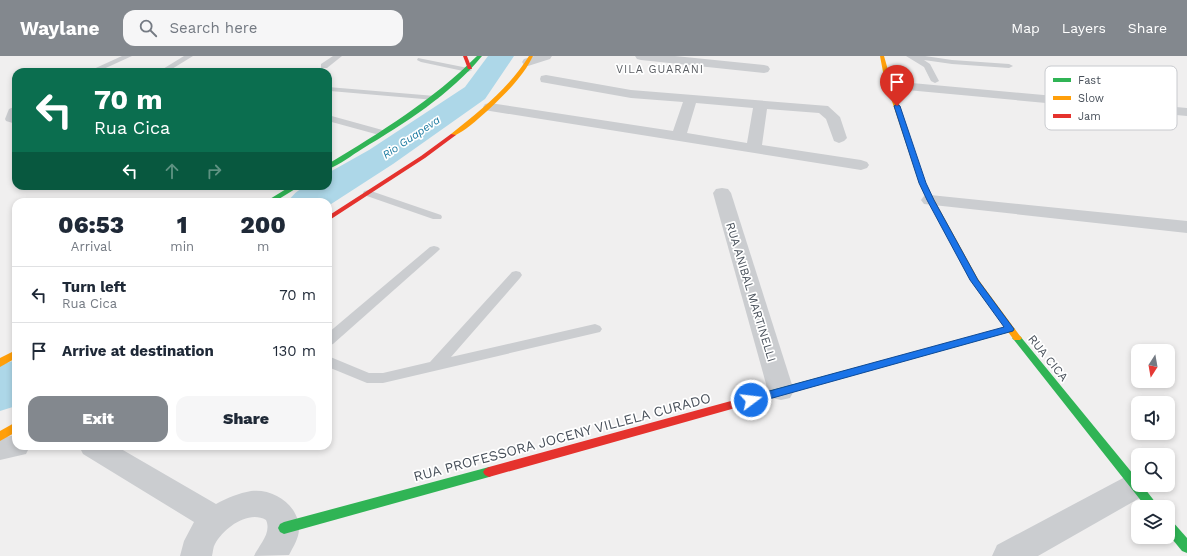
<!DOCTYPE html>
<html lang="en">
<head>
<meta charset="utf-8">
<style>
  body { margin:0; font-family:"Work Sans",sans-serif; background:#f6f6f7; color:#1f2937; height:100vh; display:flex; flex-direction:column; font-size:15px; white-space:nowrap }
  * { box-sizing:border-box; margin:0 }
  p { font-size:13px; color:#747a83 }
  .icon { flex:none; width:22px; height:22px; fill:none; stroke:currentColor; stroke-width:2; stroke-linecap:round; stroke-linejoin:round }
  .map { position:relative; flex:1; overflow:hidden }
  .sheet { position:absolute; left:12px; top:142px; width:320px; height:252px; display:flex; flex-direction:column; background:#fff; border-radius:12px; box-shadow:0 2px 6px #0003 }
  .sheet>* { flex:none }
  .banner { position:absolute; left:12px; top:12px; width:320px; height:122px; border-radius:12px; box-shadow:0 2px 6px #0003; background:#0b6e4f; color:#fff; overflow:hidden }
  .needle { width:26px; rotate:191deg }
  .buttons { position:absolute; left:1131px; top:288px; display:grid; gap:8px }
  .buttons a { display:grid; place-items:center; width:44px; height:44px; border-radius:8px; background:#fff; box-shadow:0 2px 6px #0003; font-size:20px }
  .pin { position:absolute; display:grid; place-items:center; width:34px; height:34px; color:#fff; margin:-41px -17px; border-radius:50% 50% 50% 0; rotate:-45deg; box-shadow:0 0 4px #0007 }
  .pin .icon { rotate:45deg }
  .me { position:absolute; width:44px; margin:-22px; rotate:75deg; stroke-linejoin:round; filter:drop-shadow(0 0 3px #0008) }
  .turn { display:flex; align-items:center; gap:14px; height:84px; padding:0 16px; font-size:18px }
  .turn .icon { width:52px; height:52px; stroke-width:2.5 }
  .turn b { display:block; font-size:28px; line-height:34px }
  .lanes { display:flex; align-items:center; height:38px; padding:0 16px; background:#0003; justify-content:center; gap:20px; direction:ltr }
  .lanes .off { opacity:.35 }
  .eta { display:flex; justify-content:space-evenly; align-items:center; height:68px; text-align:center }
  .eta b { font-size:24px; font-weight:800; line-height:28px }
  .action { display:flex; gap:8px; margin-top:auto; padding:8px 16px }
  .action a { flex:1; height:46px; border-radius:12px; background:#83888e; color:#fff; font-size:16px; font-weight:800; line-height:46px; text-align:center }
  .action a+a { background:#f6f6f7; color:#1f2937 }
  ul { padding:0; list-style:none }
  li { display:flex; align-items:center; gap:12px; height:56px; padding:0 16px; border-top:1px solid #e0e1e3 }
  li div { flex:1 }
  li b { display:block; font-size:15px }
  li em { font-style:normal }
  header { display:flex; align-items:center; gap:24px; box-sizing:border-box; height:56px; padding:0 20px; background:#83888e; color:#fff }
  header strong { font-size:19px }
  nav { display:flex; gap:22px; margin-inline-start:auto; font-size:14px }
  .search { width:280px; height:36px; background:#f6f6f7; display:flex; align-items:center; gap:10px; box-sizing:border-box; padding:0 14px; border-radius:12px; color:#747a83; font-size:15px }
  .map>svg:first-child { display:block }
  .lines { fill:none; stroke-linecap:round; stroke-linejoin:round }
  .river { fill:#add7e8; fill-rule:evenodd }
  .lane { fill:#cbcdd0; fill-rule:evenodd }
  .street { fill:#cbcdd0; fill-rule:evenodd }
  .fast { fill:#30b455; fill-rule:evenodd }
  .slow { fill:#ff9f0a; fill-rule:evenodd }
  .jam { fill:#e5322d; fill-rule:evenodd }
  .route { fill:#1a73e8; stroke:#114b97 }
  .labels { text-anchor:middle; stroke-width:3.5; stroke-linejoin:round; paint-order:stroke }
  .far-neighbourhood-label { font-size:11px; letter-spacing:1px; fill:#5b5e63; stroke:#fff }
  .far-water-label { font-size:11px; font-style:italic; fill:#17779e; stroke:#fff }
  .street-label { font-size:12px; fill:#48505a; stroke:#fff }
  .near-street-label { font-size:14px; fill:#48505a; stroke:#fff }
  .key { fill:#fff; stroke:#c8cace; stroke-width:1 }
  .key-label { font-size:11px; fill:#48505a }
</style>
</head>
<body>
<header>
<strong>Waylane</strong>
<div class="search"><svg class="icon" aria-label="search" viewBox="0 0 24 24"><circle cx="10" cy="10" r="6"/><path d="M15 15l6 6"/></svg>Search here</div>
<nav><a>Map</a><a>Layers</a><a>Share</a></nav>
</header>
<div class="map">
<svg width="1187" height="500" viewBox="0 0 1187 500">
  <rect width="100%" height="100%" fill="#f0efef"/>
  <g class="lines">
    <g class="river">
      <path d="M488,0H514L485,43L393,108L328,150V146H288C299,129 309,130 328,130V117L369,94L465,31Z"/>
      <polygon points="16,304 16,350 0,355 0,309"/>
    </g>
    <g class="lane">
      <polygon points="122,0 132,0 97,16 87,16"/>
      <polygon points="184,0 193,0 167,16 158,16"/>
      <polygon points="333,0 342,0 327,12 321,12 321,8"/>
      <polygon points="906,0 925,0 952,4 1009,8 1013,10 1009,12 952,8 924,4 930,8 939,25 935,27 931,25 924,11"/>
      <polygon points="418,2 468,12 472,14 468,16 421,6 417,4"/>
      <polygon points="328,31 435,40 439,42 435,44 330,35 328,35"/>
      <polygon points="16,50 14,62 16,62 16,68 6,65 5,63 9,53"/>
      <polygon points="328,59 386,75 387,77 383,80 328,65"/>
      <polygon points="368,134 441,159 442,161 441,163 433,163 364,139 363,137 364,135"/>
      <polygon points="434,190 438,191 440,193 438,195 333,288 328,290 328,277 430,191"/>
      <polygon points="516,215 520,216 522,219 520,222 451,301 595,268 600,270 602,273 600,276 383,327 367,327 328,311 328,300 369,317 383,317 430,306 512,216"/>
    </g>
    <g class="street">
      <polygon points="534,0 552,0 550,3 528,10 524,9 522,6 524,3"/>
      <polygon points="635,0 675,0 764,9 768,10 770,13 768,16 764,17 641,4 637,3"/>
      <path d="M546,19L631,34L828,50L840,61L847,82L844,85L839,87L834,85L826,63L819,57L767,53L762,89L861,104L867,106L869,109L867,112L861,114L490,55L485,54L483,51L485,48L490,47L673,75L683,46L631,42L541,26L540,23L541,20ZM696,47L753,52L747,87L687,77Z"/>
      <polygon points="890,25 1187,52 1187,60 885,32 883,29 885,26"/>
      <polygon points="722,132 728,133 731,137 794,335 790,342 781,344 772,342 768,335 713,137 716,133"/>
      <polygon points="930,139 1187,165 1187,177 924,148 921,144 924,140"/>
      <polygon points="16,379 16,390 30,390 26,398 0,404 0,382"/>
      <path d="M79,390H116L216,448C227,442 239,437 251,435C273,432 299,449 299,473C299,482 293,491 289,499L254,500C259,489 272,477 266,464C248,454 224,472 215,488C213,491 213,496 212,500H180L184,485L194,466L83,398Z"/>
      <polygon points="1135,418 1138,419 1138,429 1150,430 1145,439 1038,500 992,500 997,489 1125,421"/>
    </g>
    <g class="fast">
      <path d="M477,0H482C450,39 405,67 362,93C352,99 340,109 328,113V108C381,76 433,44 477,0Z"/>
      <polygon points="291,130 300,130 274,146 265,146"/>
      <polygon points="1010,270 1015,273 1013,275 742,350 738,349 737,346 738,343 742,342"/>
      <polygon points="1017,279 1020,280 1138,424 1138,429 1142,429 1159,451 1146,451 1014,284 1012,282"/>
      <polygon points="489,411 493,413 495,416 493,419 489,421 284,478 280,476 278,472 280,468 284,466"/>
      <polygon points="1168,463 1172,465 1187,482 1187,497 1182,495 1168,478"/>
    </g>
    <g class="slow">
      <path d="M529,0H533C529,8 524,16 518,23C510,34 462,82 451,80V78C480,55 509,32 529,0Z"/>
      <polygon points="880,0 884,0 890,21 925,127 978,223 1020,280 1022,282 1020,284 1014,284 970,224 919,127 884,21"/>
      <polygon points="16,294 16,302 0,311 0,302"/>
      <polygon points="16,366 16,376 0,385 0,375"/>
    </g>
    <g class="jam">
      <polygon points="463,0 467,0 472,13 468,13"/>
      <polygon points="451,78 456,79 425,102 328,165 328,160 421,100"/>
      <polygon points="742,342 746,343 747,346 746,349 489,421 485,419 483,416 485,413 489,411"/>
    </g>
  </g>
  <polygon class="route" points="897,48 900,50 926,127 934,144 978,224 1014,273 1013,275 751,348 747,346 746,344 747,341 751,340 1004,271 970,224 927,144 919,127 894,50"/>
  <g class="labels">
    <g class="far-neighbourhood-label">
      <text x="660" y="17">VILA GUARANI</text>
    </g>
    <g class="far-water-label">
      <text transform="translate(411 81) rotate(-34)" y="4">Rio Guapeva</text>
    </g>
    <g class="street-label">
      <text transform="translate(751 236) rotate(73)" y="4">RUA ANIBAL MARTINELLI</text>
      <text transform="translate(1048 302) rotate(51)" y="4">RUA CICA</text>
    </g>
    <g class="near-street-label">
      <text transform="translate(562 381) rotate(-15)" y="5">RUA PROFESSORA JOCENY VILLELA CURADO</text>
    </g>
  </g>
  <rect x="1045" y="10" width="132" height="64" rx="6" class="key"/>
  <rect x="1053" y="22" width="18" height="4" fill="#30b455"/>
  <rect x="1053" y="40" width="18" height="4" fill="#ff9f0a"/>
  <rect x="1053" y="58" width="18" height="4" fill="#e5322d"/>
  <g class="key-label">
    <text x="1078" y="28">Fast</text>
    <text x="1078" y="46">Slow</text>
    <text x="1078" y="64">Jam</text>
  </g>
</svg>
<div class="buttons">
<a><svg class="needle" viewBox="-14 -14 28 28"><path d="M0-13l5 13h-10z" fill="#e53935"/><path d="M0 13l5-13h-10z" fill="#747a83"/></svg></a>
<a><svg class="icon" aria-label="sound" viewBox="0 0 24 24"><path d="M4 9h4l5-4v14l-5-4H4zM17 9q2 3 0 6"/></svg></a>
<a><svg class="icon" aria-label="search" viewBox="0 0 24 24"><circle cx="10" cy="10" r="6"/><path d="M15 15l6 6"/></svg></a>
<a><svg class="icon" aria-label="layers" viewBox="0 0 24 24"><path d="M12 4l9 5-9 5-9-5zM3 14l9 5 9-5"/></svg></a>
</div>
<div class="pin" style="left:897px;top:50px;background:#d93025"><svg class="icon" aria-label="arrive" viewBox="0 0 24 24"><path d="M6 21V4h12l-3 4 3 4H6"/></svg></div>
<svg class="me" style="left:751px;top:344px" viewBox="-20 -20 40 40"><circle r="17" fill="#1a73e8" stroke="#fff" stroke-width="3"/><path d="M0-11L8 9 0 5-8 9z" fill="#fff"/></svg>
<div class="banner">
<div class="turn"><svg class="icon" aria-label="left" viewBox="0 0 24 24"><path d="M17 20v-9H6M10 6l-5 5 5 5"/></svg><div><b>70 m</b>Rua Cica</div></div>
<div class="lanes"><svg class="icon" aria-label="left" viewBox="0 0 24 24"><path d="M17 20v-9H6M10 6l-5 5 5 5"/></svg><svg class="icon off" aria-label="ahead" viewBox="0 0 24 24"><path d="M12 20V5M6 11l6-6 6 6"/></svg><svg class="icon off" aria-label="right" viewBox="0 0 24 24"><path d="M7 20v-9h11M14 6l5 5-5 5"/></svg></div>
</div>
<section class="sheet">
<div class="eta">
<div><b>06:53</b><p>Arrival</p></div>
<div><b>1</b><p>min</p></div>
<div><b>200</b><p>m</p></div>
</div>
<ul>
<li><svg class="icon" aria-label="left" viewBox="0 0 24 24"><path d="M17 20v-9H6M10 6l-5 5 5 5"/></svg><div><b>Turn left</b><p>Rua Cica</p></div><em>70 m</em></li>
<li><svg class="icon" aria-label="arrive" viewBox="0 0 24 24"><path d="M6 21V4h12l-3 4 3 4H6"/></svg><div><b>Arrive at destination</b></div><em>130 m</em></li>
</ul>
<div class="action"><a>Exit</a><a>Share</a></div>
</section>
</div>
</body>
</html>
